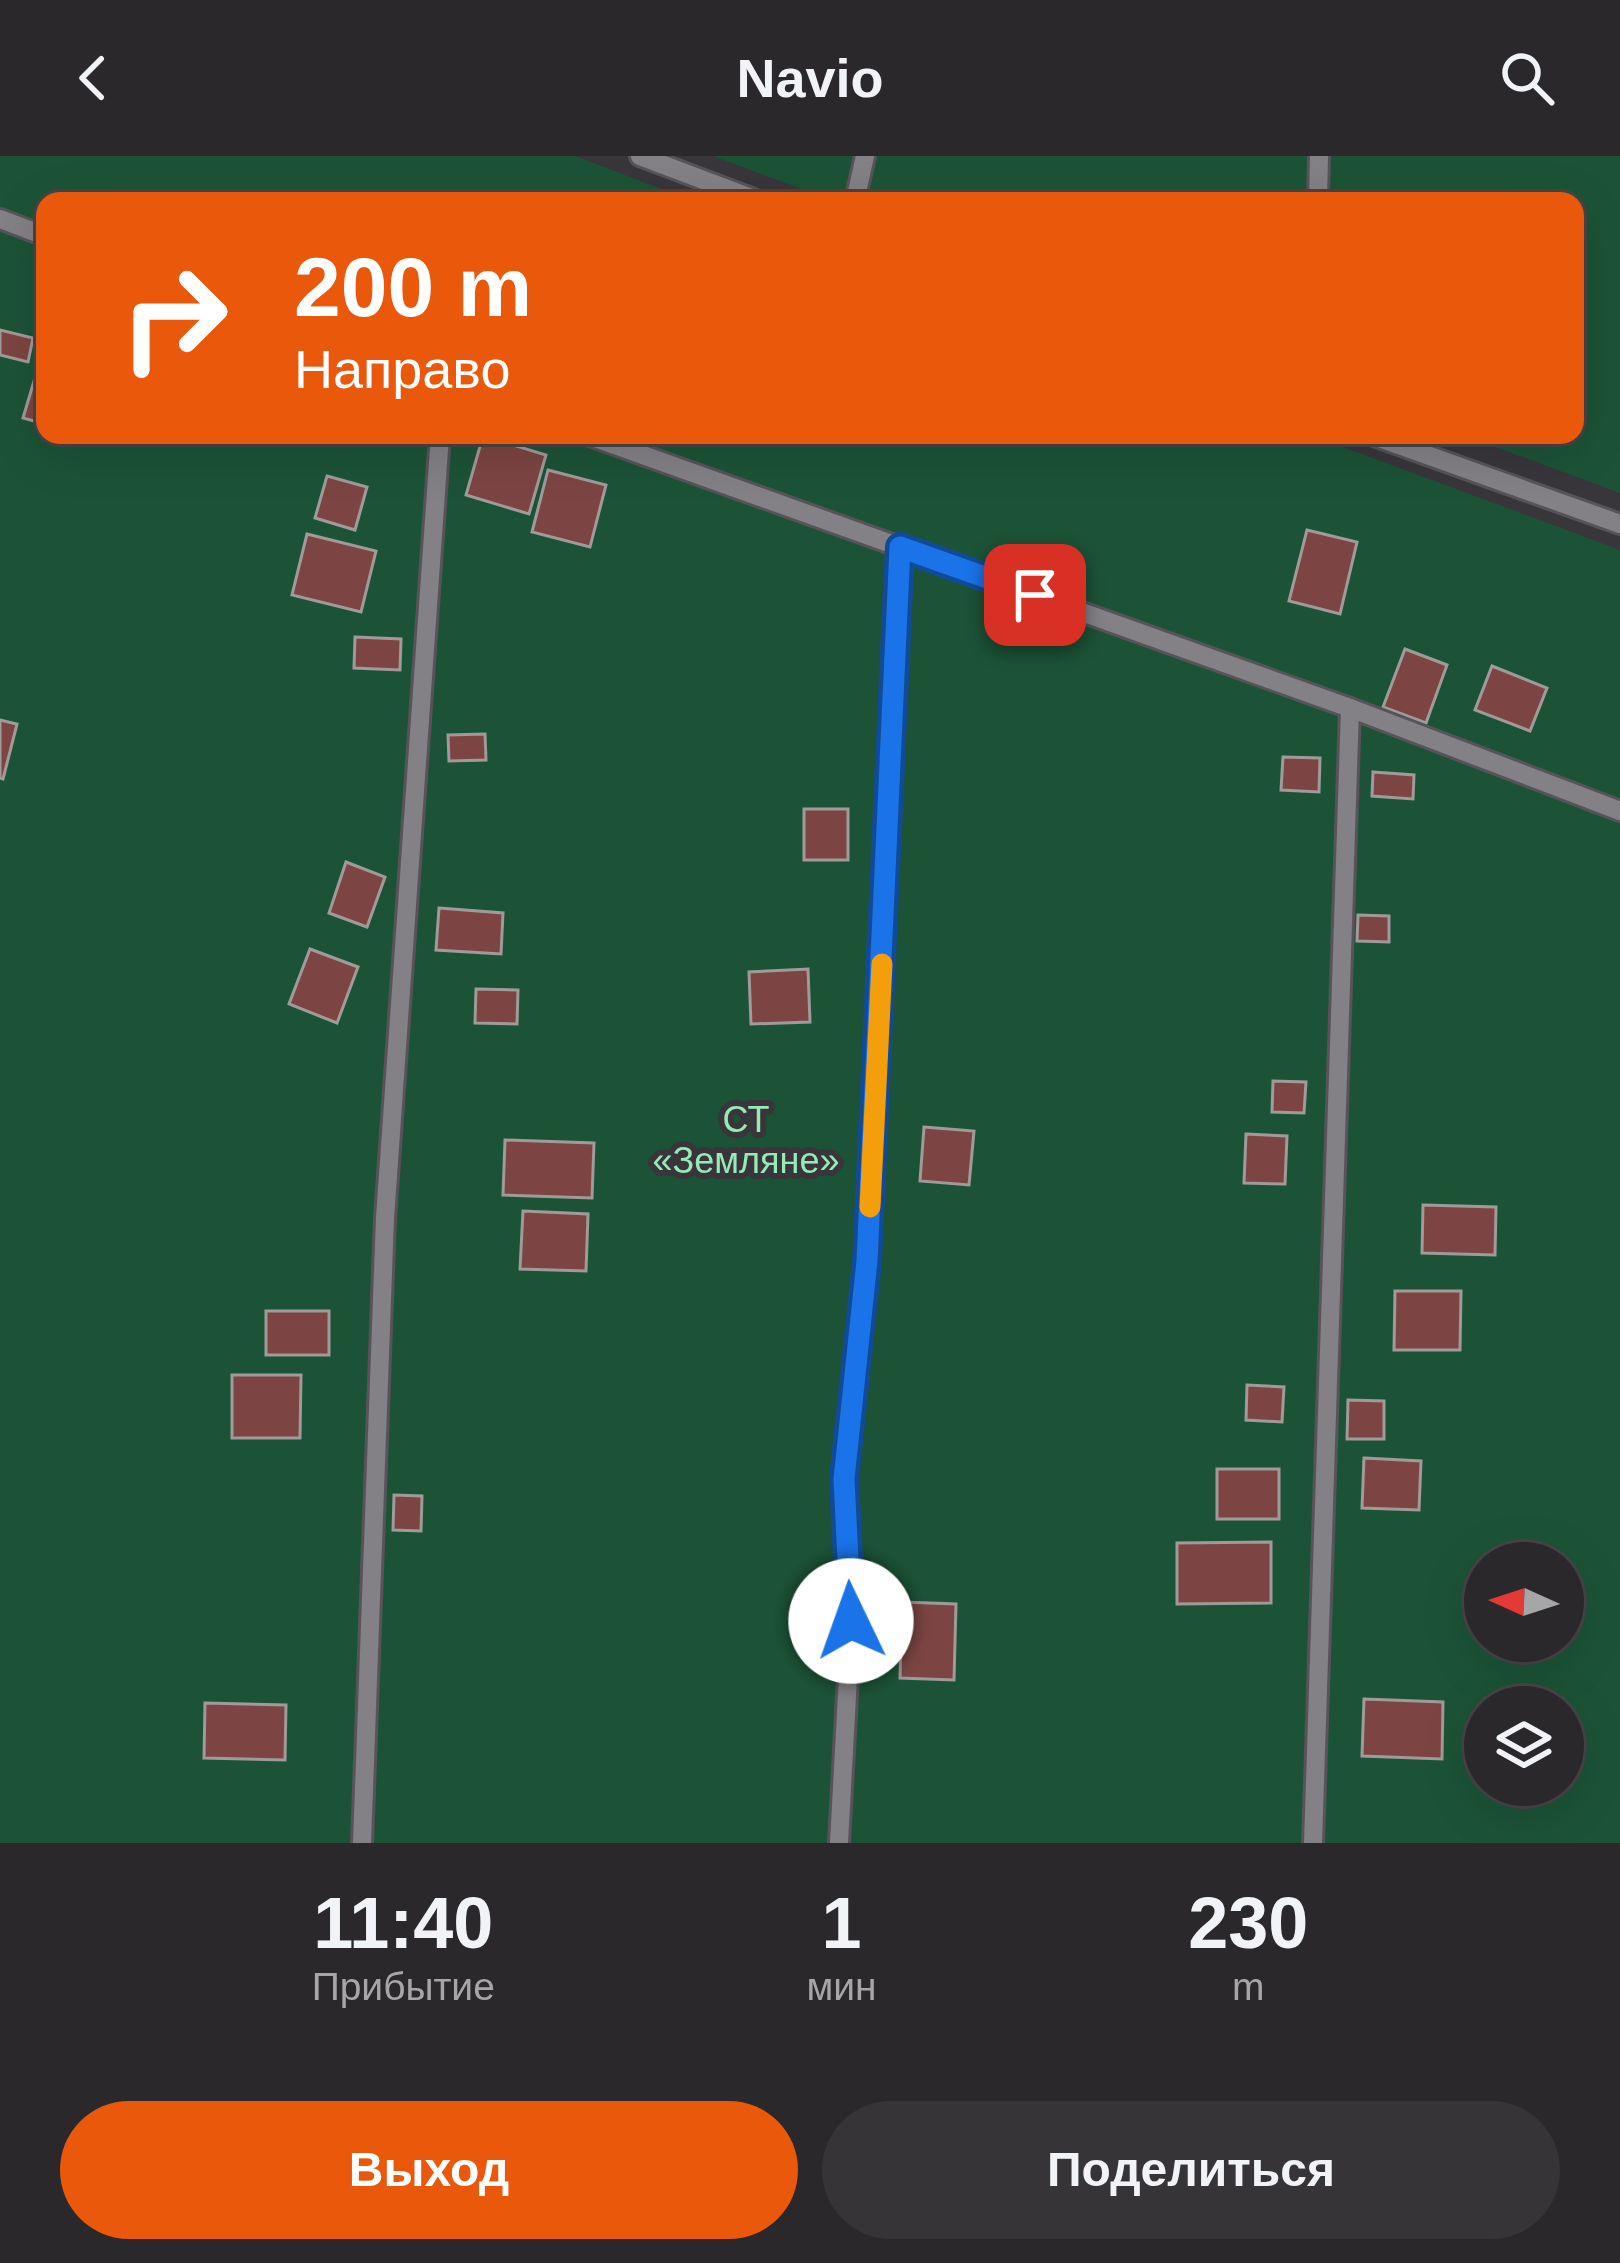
<!DOCTYPE html>
<html lang="ru">
<head>
<meta charset="utf-8">
<style>
  body { margin:0; font-family:Arial,sans-serif; background:#373438; color:#f1f3f6; height:100vh; display:flex; flex-direction:column; font-size:45px; white-space:nowrap }
  * { box-sizing:border-box; margin:0 }
  p { font-size:39px; color:#a6a6a9 }
  .icon { flex:none; width:66px; height:66px; fill:none; stroke:currentColor; stroke-width:2; stroke-linecap:round; stroke-linejoin:round }
  .map { position:relative; height:1687px; overflow:hidden }
  .drawer { display:flex; flex-direction:column; background:#2b282c; flex:1 }
  .drawer>* { flex:none }
  .banner { position:absolute; left:36px; top:36px; width:1548px; height:252px; border-radius:24px; box-shadow:0 12px 48px #0002,0 0 0 3px #474448; background:#ea580c; color:#fff; overflow:hidden }
  .needle { width:78px; rotate:273deg }
  .controls { position:absolute; left:1464px; top:1386px; display:grid; gap:24px }
  .controls a { display:grid; place-items:center; width:120px; height:120px; border-radius:50%; background:#2b282c; box-shadow:0 12px 48px #0002,0 0 0 3px #474448; font-size:60px }
  .pin { position:absolute; display:grid; place-items:center; width:102px; height:102px; color:#fff; margin:-51px; border-radius:24px; box-shadow:0 6px 18px #0006 }
  .me { position:absolute; width:132px; margin:-66px; rotate:357deg; stroke-linejoin:round; filter:drop-shadow(0 0 9px #0008) }
  .turn { display:flex; align-items:center; gap:42px; height:252px; padding:0 60px; font-size:54px }
  .turn .icon { width:156px; height:156px; stroke-width:2.5 }
  .turn b { display:block; font-size:84px; line-height:102px }
  .eta { display:flex; justify-content:space-evenly; align-items:center; height:204px; text-align:center }
  .eta b { font-size:72px; font-weight:800; line-height:84px }
  .action { display:flex; gap:24px; margin-top:auto; padding:24px 60px }
  .action a { flex:1; height:138px; border-radius:72px; background:#ea580c; color:#fff; font-size:48px; font-weight:800; line-height:138px; text-align:center }
  .action a+a { background:#373438; color:#f1f3f6 }
  header { display:flex; justify-content:space-between; align-items:center; height:156px; padding:0 60px; background:#2b282c; font-size:54px; font-weight:800 }
  .map>svg:first-child { display:block }
  .green { fill:#1c5336; fill-rule:evenodd }
  .building { fill:#7c4543; stroke:#a09a99; stroke-width:3 }
  .lines { fill:none; stroke-linecap:round; stroke-linejoin:round }
  .service-casing { stroke:#565458; stroke-width:24 }
  .service { stroke:#848186; stroke-width:18 }
  .route-casing { stroke:#114b97; stroke-width:30 }
  .route { stroke:#1a73e8; stroke-width:21 }
  .slow { stroke:#f59e0b; stroke-width:21 }
  .labels { text-anchor:middle; stroke-width:12; stroke-linejoin:round; paint-order:stroke }
  .park-label { font-size:36px; fill:#97e9b8; stroke:#39363b }
</style>
</head>
<body>
<header><svg class="icon" aria-label="back" viewBox="0 0 24 24"><path d="M15 5l-7 7 7 7"/></svg>Navio<svg class="icon" aria-label="search" viewBox="0 0 24 24"><circle cx="10" cy="10" r="6"/><path d="M15 15l6 6"/></svg></header>
<div class="map">
<svg width="1620" height="1687" viewBox="0 0 1620 1687">
  <rect width="100%" height="100%" fill="#39363b"/>
  <g class="green">
    <path d="M0,0H575L693,45H45V279H1311L1620,394V1687H0ZM1485,1407H1563V1485H1485ZM1485,1551H1563V1629H1485Z"/>
    <polygon points="713,0 1620,0 1620,337 1463,279 1575,279 1575,45 834,45"/>
  </g>
  <g class="building">
    <polygon points="1030,36 1068,37 1068,45 1030,45"/>
    <polygon points="0,174 33,182 28,206 0,199"/>
    <polygon points="34,225 45,228 45,268 23,262"/>
    <polygon points="483,280 546,299 529,358 466,339"/>
    <polygon points="548,314 606,329 590,391 532,376"/>
    <polygon points="327,320 367,331 355,374 315,362"/>
    <polygon points="1307,374 1357,386 1340,458 1289,445"/>
    <polygon points="307,378 376,395 361,456 292,439"/>
    <polygon points="355,481 401,483 400,514 354,512"/>
    <polygon points="1405,493 1447,509 1426,567 1383,551"/>
    <polygon points="1492,510 1547,532 1530,575 1475,554"/>
    <polygon points="0,564 17,568 3,623 0,622"/>
    <polygon points="485,578 486,604 449,605 448,579"/>
    <polygon points="1283,601 1320,602 1319,636 1281,634"/>
    <polygon points="1373,616 1414,619 1413,643 1372,640"/>
    <rect x="804" y="653" width="44" height="51"/>
    <polygon points="346,706 385,721 367,771 329,757"/>
    <polygon points="439,752 503,757 501,798 436,794"/>
    <polygon points="1358,759 1389,760 1389,786 1357,785"/>
    <polygon points="310,793 358,811 337,867 289,848"/>
    <polygon points="808,813 810,866 751,868 749,816"/>
    <polygon points="476,833 518,834 517,868 475,867"/>
    <polygon points="1273,925 1306,926 1304,957 1272,956"/>
    <polygon points="924,971 974,975 969,1029 920,1025"/>
    <polygon points="1246,978 1287,980 1285,1028 1244,1027"/>
    <polygon points="505,984 594,987 592,1042 503,1039"/>
    <polygon points="1423,1049 1496,1051 1495,1099 1422,1097"/>
    <polygon points="523,1055 588,1058 586,1115 520,1113"/>
    <polygon points="1395,1135 1461,1135 1460,1194 1394,1194"/>
    <rect x="266" y="1155" width="63" height="44"/>
    <polygon points="232,1219 301,1219 300,1282 232,1282"/>
    <polygon points="1247,1229 1284,1231 1282,1266 1246,1264"/>
    <polygon points="1348,1244 1384,1245 1384,1283 1347,1283"/>
    <polygon points="1364,1302 1421,1305 1419,1354 1362,1352"/>
    <rect x="1217" y="1313" width="62" height="50"/>
    <polygon points="394,1339 422,1340 421,1375 393,1374"/>
    <polygon points="1271,1386 1271,1447 1177,1448 1177,1387"/>
    <polygon points="902,1446 956,1448 954,1524 900,1522"/>
    <polygon points="1364,1543 1443,1546 1442,1603 1362,1600"/>
    <polygon points="205,1547 286,1549 285,1604 204,1602"/>
  </g>
  <g class="lines">
    <defs>
      <g id="service">
        <polyline points="640,0 759,45"/>
        <polyline points="855,45 865,0"/>
        <polyline points="1318,45 1319,0"/>
        <polyline points="0,63 45,80"/>
        <polyline points="587,279 1350,552 1620,655"/>
        <polyline points="1371,279 1620,368"/>
        <polyline points="362,1687 385,1062 440,279"/>
        <polyline points="839,1687 851,1465 844,1323 867,1105 900,391"/>
        <polyline points="1313,1687 1350,552"/>
      </g>
    </defs>
    <use href="#service" class="service-casing"/>
    <use href="#service" class="service"/>
  </g>
  <g class="lines">
    <defs>
      <polyline id="route" points="851,1465 844,1323 867,1105 900,391 1035,439"/>
    </defs>
    <use href="#route" class="route-casing"/>
    <use href="#route" class="route"/>
    <polyline class="slow" points="870,1051 882,808"/>
  </g>
  <g class="labels">
    <g class="park-label">
      <text x="746" y="976">СТ<tspan x="746" dy="41">«Земляне»</tspan></text>
    </g>
  </g>
</svg>
<div class="controls">
<a><svg class="needle" viewBox="-14 -14 28 28"><path d="M0-13l5 13h-10z" fill="#e53935"/><path d="M0 13l5-13h-10z" fill="#a6a6a9"/></svg></a>
<a><svg class="icon" aria-label="layers" viewBox="0 0 24 24"><path d="M12 4l9 5-9 5-9-5zM3 14l9 5 9-5"/></svg></a>
</div>
<div class="pin" style="left:1035px;top:439px;background:#d93025"><svg class="icon" aria-label="arrive" viewBox="0 0 24 24"><path d="M6 21V4h12l-3 4 3 4H6"/></svg></div>
<svg class="me" style="left:851px;top:1465px" viewBox="-20 -20 40 40"><circle r="19" fill="#fff"/><path d="M0-13L10 11 0 6-10 11z" fill="#1a73e8"/></svg>
<div class="banner">
<div class="turn"><svg class="icon" aria-label="right" viewBox="0 0 24 24"><path d="M7 20v-9h11M14 6l5 5-5 5"/></svg><div><b>200 m</b>Направо</div></div>
</div>
</div>
<section class="drawer">
<div class="eta">
<div><b>11:40</b><p>Прибытие</p></div>
<div><b>1</b><p>мин</p></div>
<div><b>230</b><p>m</p></div>
</div>
<div class="action"><a>Выход</a><a>Поделиться</a></div>
</section>
</body>
</html>
